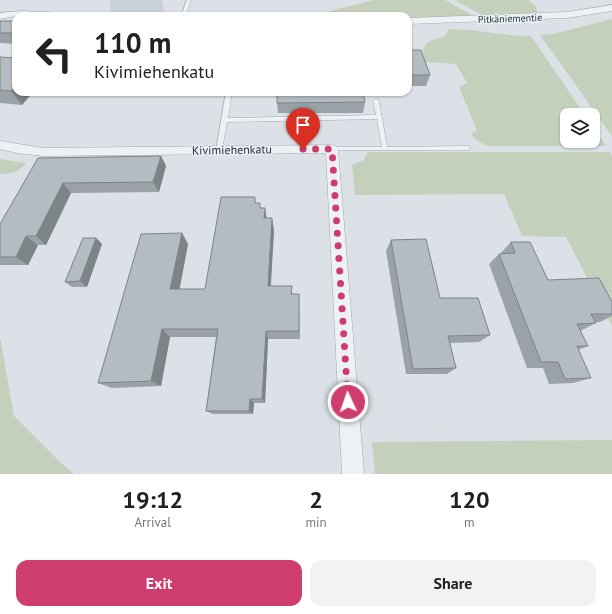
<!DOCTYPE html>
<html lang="en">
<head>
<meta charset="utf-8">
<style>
  body { margin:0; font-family:"PT Sans",sans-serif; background:#f2f2f2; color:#202124; height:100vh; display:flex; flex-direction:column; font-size:15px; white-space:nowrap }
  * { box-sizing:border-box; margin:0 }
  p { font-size:13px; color:#757577 }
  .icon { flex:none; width:22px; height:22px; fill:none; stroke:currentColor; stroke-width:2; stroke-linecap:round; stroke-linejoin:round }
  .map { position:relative; height:474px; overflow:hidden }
  .sheet { display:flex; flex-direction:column; background:#fff; flex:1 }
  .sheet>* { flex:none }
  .banner { position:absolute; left:12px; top:12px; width:400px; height:84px; border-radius:12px; box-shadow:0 1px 3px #0004; background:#fff; color:#202124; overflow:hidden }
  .controls { position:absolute; left:560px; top:108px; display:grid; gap:8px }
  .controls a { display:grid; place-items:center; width:40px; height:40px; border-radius:8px; background:#fff; box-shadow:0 1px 3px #0004; font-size:20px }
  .pin { position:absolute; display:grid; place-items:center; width:34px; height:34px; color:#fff; margin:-41px -17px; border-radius:50% 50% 50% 0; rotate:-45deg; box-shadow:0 0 4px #0007 }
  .pin .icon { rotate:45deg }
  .me { position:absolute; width:44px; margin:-22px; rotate:357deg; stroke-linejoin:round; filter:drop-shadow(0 0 3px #0008) }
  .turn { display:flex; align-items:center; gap:14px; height:84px; padding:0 16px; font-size:18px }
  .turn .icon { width:52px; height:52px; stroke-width:2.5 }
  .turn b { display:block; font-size:28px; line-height:34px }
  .eta { display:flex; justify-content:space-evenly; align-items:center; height:68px; text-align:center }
  .eta b { font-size:24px; font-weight:700; line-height:28px }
  .primary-button { display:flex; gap:8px; margin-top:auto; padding:8px 16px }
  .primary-button a { flex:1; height:46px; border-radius:12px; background:#ce3d6d; color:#fff; font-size:16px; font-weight:700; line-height:46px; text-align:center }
  .primary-button a+a { background:#f2f2f2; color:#202124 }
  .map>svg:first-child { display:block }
  .built { fill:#c9d1d8 }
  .green { fill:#c5d0bc }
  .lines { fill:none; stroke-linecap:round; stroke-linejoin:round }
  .service-casing { stroke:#a1a9b0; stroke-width:1 }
  .minor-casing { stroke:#a1a9b0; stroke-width:1 }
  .service { fill:#eef1f4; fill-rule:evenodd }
  .minor { fill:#eef1f4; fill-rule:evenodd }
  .wall { fill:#9aa2a8 }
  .shaded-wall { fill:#7d8488 }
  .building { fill:#b3bcc3; stroke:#7d8488 }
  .route { stroke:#ce3d6d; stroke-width:7; stroke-dasharray:0 12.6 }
  .labels { text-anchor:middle; stroke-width:3; stroke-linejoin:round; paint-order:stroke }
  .far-street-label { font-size:10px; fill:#25323c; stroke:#ebf0f4 }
  .street-label { font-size:12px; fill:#25323c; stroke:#ebf0f4 }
</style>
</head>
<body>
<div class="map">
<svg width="612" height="474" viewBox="0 0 612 474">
  <rect width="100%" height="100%" fill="#dbe1e6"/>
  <polygon class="built" points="110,0 162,0 165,16 111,15"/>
  <g class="green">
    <polygon points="374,0 445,0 476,17 408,19 408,16 192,15 326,12"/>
    <polygon points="454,0 528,0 536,6 537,13 484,16"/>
    <polygon points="612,19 612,136 540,35 553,34"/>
    <path d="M449,29C476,29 503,36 531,36L585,115H567V141H593V127L606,146H487L475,139L471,134L477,130L459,87L467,83L456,64L425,62C419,43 428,41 445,36Z"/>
    <polygon points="368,152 610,152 612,155 612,326 566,237 522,236 504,194 355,195 352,165 364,160"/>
    <path d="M0,159L26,163C20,172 10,174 0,174Z"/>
    <polygon points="0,337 14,416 59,461 74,474 0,474"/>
    <polygon points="612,440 612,474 375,474 372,442"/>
  </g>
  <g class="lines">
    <defs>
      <g id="service">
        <polygon points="187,0 191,0 185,16 181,16"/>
        <polygon points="226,92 232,92 228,118 376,115 373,101 376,99 379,101 387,147 468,146 471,148 468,150 330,150 330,148 332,147 382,147 377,119 227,122 222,150 219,152 216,150"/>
      </g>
      <g id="minor">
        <polygon points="612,5 612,11 567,18 408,24 408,18 567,12"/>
        <polygon points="21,11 65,13 69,16 16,16 0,19 0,13"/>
        <polygon points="0,141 43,148 332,145 336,146 338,149 364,474 342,474 326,153 43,156 17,153 0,149"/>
      </g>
    </defs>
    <use href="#service" class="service-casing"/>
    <use href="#minor" class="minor-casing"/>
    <use href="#service" class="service"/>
    <use href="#minor" class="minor"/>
  </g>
  <g class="wall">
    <polygon points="0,21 16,21 16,44 0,43"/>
    <polygon points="408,50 430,75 426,86 408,86"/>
    <polygon points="0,57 16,92 33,92 22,105 0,103"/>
    <polygon points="277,92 385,92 384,95 364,95 365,102 363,113 278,113 277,103"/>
    <polygon points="161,156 166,166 159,192 71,193 46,245 38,245 28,265 0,265 0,224 38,158"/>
    <polygon points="257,203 261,208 274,230 271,286 292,286 292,294 299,294 300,339 268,339 265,403 254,403 253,414 213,414 206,411 216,337 170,337 161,386 112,388 98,383 182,233 188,244 179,289 205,289"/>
    <polygon points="96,238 102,244 87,287 72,287 65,282"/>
    <polygon points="391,240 440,298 490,335 479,342 450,343 456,368 447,374 406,374 386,251"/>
    <polygon points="511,242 548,280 612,314 612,316 600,322 595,322 596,323 580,331 588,346 578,350 591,378 573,383 549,384 543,368 527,368 489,264 499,254 500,254"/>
  </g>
  <g class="shaded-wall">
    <polygon points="16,86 16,92 33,92 22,105 11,91"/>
    <polygon points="161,156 166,166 159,192 153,182"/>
    <polygon points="63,183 71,193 46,245 36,236"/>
    <polygon points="265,208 267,220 264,218"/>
    <polygon points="272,218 274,230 270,295 268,286"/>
    <polygon points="182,233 188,244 178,298 170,289"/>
    <polygon points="26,236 38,245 28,265 16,257"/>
    <polygon points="96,238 102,244 87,287 80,281"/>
    <polygon points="162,329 170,337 161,386 151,381"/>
    <polygon points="266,331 268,339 265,403 262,399"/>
    <polygon points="250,399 254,403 253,414 249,411"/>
  </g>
  <g class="building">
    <rect x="0" y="21" width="16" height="12"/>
    <polygon points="408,50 421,50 430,75 408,75"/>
    <polygon points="0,57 16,58 16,86 11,91 0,90"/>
    <polygon points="277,92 363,92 365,102 277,103"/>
    <polygon points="161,156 153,182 63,183 36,236 26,236 16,257 0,257 0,224 38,158"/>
    <polygon points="221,197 255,197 255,203 260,203 260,208 265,208 264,218 272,218 268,286 292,286 291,294 299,294 299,331 266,331 262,399 250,399 249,411 206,411 218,329 162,329 151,381 98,383 141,234 182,233 170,289 205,289"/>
    <polygon points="83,238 96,238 80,281 65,282"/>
    <polygon points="426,239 440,298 478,298 490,335 448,336 456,368 413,369 391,240"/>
    <polygon points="511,242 530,242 548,280 599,278 612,302 612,314 591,314 596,323 577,324 588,346 577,346 591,378 565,379 558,362 541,362 499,254 515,253"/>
  </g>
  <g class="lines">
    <polyline class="route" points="303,149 332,149 348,402"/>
  </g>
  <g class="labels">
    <g class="far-street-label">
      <text transform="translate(510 18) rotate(-2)" y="4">Pitkäniementie</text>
    </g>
    <g class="street-label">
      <text transform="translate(232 150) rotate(-1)" y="4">Kivimiehenkatu</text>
    </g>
  </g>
</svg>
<div class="controls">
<a><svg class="icon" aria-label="layers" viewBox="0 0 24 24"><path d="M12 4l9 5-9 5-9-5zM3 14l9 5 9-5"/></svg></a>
</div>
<div class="pin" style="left:303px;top:149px;background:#d93025"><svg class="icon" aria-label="arrive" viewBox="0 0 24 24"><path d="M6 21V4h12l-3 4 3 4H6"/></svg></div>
<svg class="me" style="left:348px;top:402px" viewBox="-20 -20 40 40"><circle r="17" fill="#ce3d6d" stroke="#fff" stroke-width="3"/><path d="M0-11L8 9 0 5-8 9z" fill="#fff"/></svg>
<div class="banner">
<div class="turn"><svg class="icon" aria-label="left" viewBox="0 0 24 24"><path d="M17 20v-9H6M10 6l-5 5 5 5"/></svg><div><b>110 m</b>Kivimiehenkatu</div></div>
</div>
</div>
<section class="sheet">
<div class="eta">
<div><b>19:12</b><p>Arrival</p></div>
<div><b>2</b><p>min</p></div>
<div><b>120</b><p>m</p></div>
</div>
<div class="primary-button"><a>Exit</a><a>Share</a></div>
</section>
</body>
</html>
